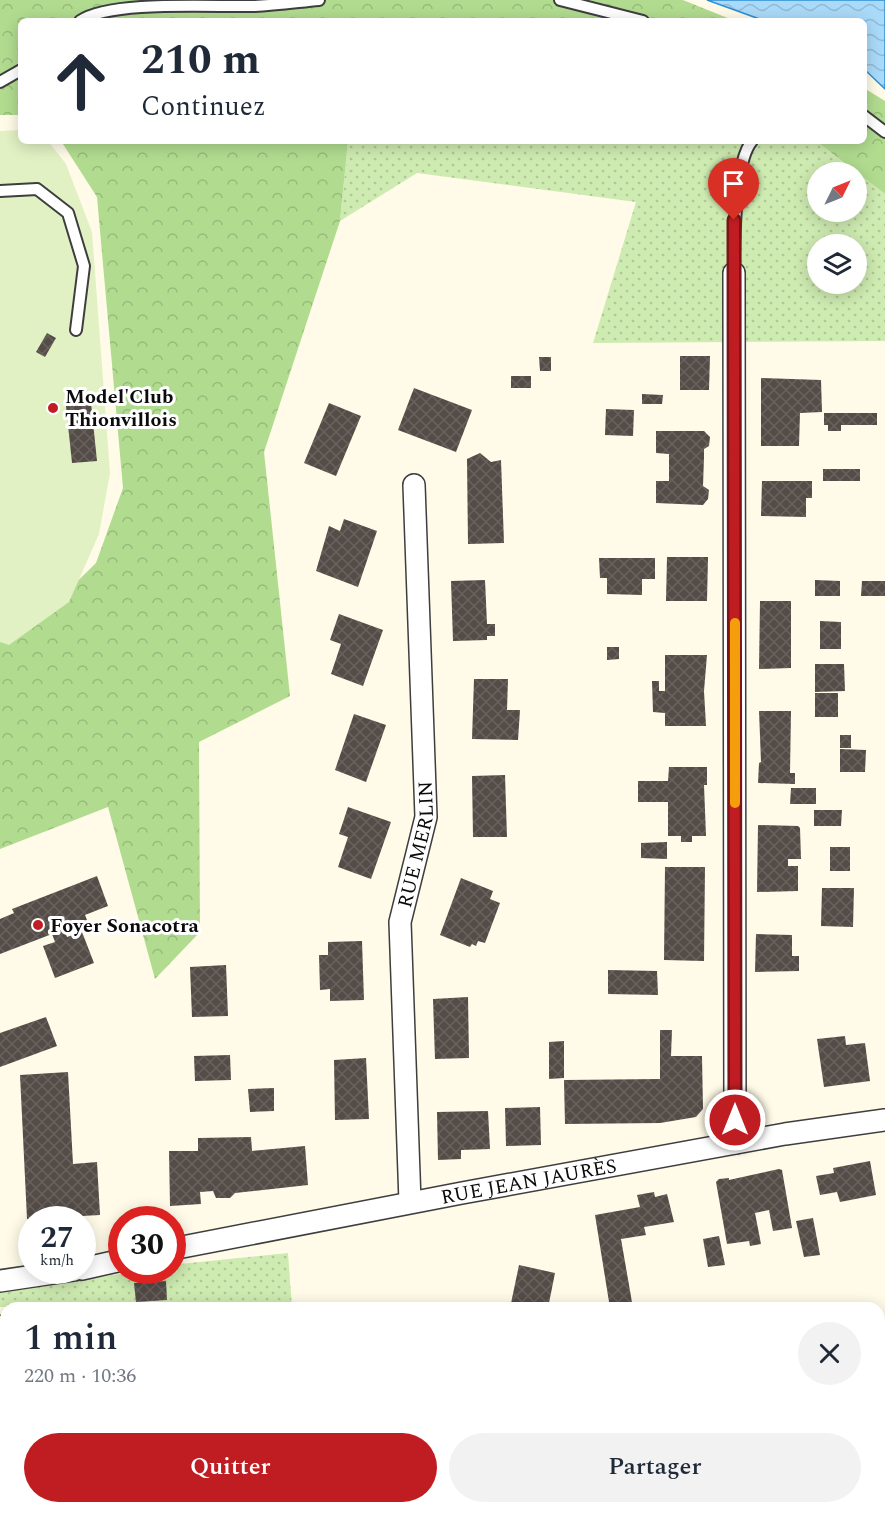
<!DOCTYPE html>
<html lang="fr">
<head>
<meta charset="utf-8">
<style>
  body { margin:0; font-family:Spectral,serif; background:#f2f2f3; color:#1f2937; height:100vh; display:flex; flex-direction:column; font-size:22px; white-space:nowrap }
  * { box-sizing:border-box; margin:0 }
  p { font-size:20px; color:#747a83 }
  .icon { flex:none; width:33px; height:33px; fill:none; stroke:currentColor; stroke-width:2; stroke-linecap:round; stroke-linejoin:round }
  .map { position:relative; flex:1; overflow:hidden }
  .side { position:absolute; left:0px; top:1302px; width:885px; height:212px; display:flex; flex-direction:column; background:#fff; border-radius:18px 18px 0 0; box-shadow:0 3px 15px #0003 }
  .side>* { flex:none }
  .hud { position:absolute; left:18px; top:18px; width:849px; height:126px; border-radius:9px; box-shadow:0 3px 15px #0003; background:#fff; color:#1f2937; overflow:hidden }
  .needle { width:39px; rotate:47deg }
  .controls { position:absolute; left:807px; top:162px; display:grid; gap:12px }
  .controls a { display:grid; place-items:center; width:60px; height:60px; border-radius:50%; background:#fff; box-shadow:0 3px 15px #0003; font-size:30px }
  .speed { position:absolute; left:18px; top:1206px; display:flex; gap:12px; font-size:30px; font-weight:700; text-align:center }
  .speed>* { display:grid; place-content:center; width:78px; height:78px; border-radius:50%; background:#fff; box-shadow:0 3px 15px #0003; line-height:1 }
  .speed small { font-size:15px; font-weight:400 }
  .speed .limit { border:9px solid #d22; background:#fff; color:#111 }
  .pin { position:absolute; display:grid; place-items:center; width:51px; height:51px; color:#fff; margin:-62px -26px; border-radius:50% 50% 50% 0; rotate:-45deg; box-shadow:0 0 6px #0007 }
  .pin .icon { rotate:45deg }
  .me { position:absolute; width:66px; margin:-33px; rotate:0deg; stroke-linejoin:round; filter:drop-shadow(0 0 4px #0008) }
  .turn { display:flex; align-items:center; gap:21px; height:126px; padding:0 24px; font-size:27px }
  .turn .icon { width:78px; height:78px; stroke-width:2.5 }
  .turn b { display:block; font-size:42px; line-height:51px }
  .round { display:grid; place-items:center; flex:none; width:63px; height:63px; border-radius:32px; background:#f2f2f3 }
  .head { display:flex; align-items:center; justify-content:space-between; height:102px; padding:0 24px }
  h1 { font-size:36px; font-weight:600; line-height:45px }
  .primary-button { display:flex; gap:12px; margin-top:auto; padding:12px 24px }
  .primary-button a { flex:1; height:69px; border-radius:36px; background:#c01d22; color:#fff; font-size:24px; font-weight:600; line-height:69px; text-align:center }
  .primary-button a+a { background:#f2f2f3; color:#1f2937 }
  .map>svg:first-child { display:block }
  .grass { fill:url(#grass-dots); fill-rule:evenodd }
  .forest { fill:url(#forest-crowns) }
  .pitch { fill:#e1f1c3 }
  .water { fill:url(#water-waves); stroke:#2d8fd4; stroke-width:1.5 }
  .building { fill:url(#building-cross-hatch) }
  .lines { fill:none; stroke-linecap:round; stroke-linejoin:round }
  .lane-casing { stroke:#3e3e3e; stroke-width:14 }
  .street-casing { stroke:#3e3e3e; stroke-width:24 }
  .secondary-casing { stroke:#2d2d2d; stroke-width:33 }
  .lane { stroke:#fff; stroke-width:10 }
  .street { stroke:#fff; stroke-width:21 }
  .secondary { stroke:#fff6a3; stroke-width:30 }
  .route-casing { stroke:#7d1316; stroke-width:15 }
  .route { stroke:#c01d22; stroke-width:10 }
  .slow { stroke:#f59e0b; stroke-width:10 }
  .poi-dot { fill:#c01d22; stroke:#fff; stroke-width:2 }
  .labels { text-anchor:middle; stroke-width:6; stroke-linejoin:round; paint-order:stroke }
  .poi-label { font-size:20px; font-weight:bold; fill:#0b0b0b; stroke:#fff; text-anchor:start }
  .street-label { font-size:20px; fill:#0b0b0b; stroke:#fff }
</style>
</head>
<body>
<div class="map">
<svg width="885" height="1513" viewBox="0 0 885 1513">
  <defs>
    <pattern id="grass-dots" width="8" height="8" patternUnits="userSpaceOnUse" patternTransform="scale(1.5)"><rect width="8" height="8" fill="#ceebb1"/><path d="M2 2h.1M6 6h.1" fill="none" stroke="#b0c897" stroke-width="1.8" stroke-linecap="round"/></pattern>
    <pattern id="forest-crowns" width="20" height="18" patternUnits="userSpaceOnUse" patternTransform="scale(1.5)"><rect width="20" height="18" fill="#b1dc8f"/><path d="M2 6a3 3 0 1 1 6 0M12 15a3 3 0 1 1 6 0" fill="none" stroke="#97bb7a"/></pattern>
    <pattern id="water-waves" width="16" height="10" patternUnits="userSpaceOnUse" patternTransform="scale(1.5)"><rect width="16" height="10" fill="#aadaf9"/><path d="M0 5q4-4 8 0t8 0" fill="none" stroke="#91bad4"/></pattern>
    <pattern id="building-cross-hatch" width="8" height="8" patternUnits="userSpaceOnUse" patternTransform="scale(1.5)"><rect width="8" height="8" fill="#544c47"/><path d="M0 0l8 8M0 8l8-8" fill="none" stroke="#68615d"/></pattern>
  </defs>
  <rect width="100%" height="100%" fill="#fffbe8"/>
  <g class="grass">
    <path d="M348,141H816L885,194V341L593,343L636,202L417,173L340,221ZM818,172H856V212H818ZM818,244H856V284H818Z"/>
    <polygon points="288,1253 292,1308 0,1307 0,1292 141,1271 172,1270 173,1265 180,1264"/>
  </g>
  <g class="forest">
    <polygon points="0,0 683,0 735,21 21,21 21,115 0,115"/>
    <polygon points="864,88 885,101 885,194 816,141 864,141"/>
    <polygon points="61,141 348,141 340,221 264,452 290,696 199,742 200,932 155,979 108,807 0,849 0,594 43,615 96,563 123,488 97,197"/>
  </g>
  <polygon class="pitch" points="21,130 21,141 48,141 66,164 92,232 110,473 99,534 69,602 9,645 0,642 0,131"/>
  <polygon class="water" points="707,0 885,0 885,89 864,69 864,21 765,21"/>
  <g class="building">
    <polygon points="47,333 56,338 45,357 36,352"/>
    <polygon points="680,356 710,356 709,390 680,390"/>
    <polygon points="539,357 551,357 551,371 540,371"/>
    <rect x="511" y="376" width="20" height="12"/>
    <polygon points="761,378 821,380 822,412 800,413 799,446 761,446"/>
    <polygon points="414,388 472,410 456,452 398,430"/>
    <polygon points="642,394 663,395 662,404 642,404"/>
    <polygon points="91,403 97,461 72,463 66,406"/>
    <polygon points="329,403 361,416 336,476 304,463"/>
    <polygon points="606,409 634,410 633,436 605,435"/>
    <polygon points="824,413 877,413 877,425 841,425 841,431 828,431 828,425 824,425"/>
    <polygon points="656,431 704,431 710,437 709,446 704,449 704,458 703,486 709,490 708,499 703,505 656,503 656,481 669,481 669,454 656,453"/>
    <polygon points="480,453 491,462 501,460 504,543 468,544 467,459"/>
    <rect x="823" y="469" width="37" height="12"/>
    <polygon points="762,481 812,481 812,498 806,498 806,517 761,516"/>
    <polygon points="344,519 377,531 358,587 316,571 329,526 340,531"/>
    <polygon points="667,557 708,557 707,601 666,601"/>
    <polygon points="599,558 655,558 655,579 642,579 642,595 607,594 607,578 600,578"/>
    <polygon points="485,580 487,624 495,624 495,636 487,636 487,640 453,641 451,581"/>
    <polygon points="815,580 840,581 840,596 815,596"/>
    <polygon points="862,581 885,581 885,596 861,596"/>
    <polygon points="760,601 791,601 791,668 759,669"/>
    <polygon points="339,614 383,630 363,686 331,674 341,644 330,640"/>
    <polygon points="820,621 841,622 841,649 820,649"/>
    <polygon points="607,647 619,647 619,659 607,660"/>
    <polygon points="665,655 707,655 704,691 706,726 665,726 665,713 653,712 652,681 659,681 659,691 665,691"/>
    <polygon points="815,664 844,664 845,691 815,692"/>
    <polygon points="474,679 508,679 507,710 520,710 518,740 472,739"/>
    <rect x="815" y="693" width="23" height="24"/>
    <polygon points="759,711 791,711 790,773 795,773 795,784 758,783 759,763 761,762"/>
    <polygon points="354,714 386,725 366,782 335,770"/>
    <rect x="840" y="735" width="11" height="13"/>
    <polygon points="840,749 866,750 865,772 840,772"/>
    <polygon points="669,767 707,767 707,785 704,785 706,836 692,836 692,842 681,842 681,836 668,836 668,802 638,802 638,781 668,781"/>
    <polygon points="505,775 507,837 473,837 472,776"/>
    <polygon points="791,788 816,788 816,804 790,804"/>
    <polygon points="348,807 391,822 371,879 338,867 348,837 339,834"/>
    <polygon points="814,810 842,810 841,826 814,826"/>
    <polygon points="758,825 798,826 800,828 801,859 788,859 788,866 798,866 798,891 757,892"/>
    <polygon points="667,842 667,859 641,858 641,843"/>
    <rect x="830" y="847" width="20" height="24"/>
    <polygon points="665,867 705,867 704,961 664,960"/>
    <polygon points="97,876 108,906 85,915 87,920 64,930 67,937 82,932 94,963 55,978 43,946 55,942 52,934 0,954 0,919 14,913 12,909"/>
    <polygon points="461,878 493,891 490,899 500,903 485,943 478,941 476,946 472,944 470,947 440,935"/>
    <polygon points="822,888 854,888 853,927 821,926"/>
    <polygon points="756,934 792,935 792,956 799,956 799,971 755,972"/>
    <polygon points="362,941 364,1000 330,1001 330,989 320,990 319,955 328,955 328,942"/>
    <polygon points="226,965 228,1016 192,1017 190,967"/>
    <polygon points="608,970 657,971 658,995 608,994"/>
    <polygon points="468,997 469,1058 435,1059 433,999"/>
    <polygon points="46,1017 57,1046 0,1067 0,1033"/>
    <polygon points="660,1030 672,1030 671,1056 702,1056 703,1109 696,1117 660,1123 565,1124 564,1080 660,1079"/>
    <polygon points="845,1036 846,1045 865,1043 870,1081 824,1087 817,1039"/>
    <polygon points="564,1041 564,1078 549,1079 549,1042"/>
    <polygon points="230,1055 231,1080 195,1081 194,1056"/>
    <polygon points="366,1058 369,1119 335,1120 334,1060"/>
    <polygon points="68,1072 73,1164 97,1162 100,1215 27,1219 20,1075"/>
    <polygon points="274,1088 274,1111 250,1112 248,1089"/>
    <polygon points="540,1107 541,1145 506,1146 505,1108"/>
    <polygon points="488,1111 490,1149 461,1150 461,1159 438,1160 437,1112"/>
    <polygon points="251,1137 252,1151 305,1146 308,1185 235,1193 230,1198 216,1198 213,1191 200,1192 201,1204 170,1206 169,1151 198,1151 198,1138"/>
    <polygon points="870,1161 876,1195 840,1202 837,1192 820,1195 816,1176 834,1173 833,1168"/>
    <polygon points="779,1169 782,1170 792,1228 773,1231 769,1210 755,1213 761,1244 750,1246 749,1241 727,1244 716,1182 719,1179 729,1178 729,1180"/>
    <polygon points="654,1192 655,1197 667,1194 674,1222 644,1227 646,1235 621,1239 633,1308 610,1308 595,1215 640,1207 637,1195"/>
    <polygon points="813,1218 820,1255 804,1257 796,1221"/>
    <polygon points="719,1236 725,1265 708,1267 703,1239"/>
    <polygon points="519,1265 555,1273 548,1308 510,1308"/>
    <polygon points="166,1281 167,1300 136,1302 134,1283"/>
    <polygon points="879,1406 885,1407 880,1433 879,1433"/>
    <rect x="0" y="1409" width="6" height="50"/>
    <polygon points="251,1508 264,1508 264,1513 252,1513"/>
    <rect x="476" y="1508" width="40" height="5"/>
    <polygon points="566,1508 595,1508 624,1510 624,1513 566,1513"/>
  </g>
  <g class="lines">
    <defs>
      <g id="lane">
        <polyline points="560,0 643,21"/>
        <path d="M80,21C111,0 211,7 255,6C276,5 298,2 319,0"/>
        <polyline points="0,82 21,70"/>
        <polyline points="864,116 885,132"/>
        <polyline points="0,191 37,189 68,213 84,266 76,330"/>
        <path d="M734,273C734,244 734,162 752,141"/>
      </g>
      <g id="street">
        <polyline points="734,273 735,1143"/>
        <path id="s1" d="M410,1202L400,922L426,817L414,485"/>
        <path id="s2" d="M172,1249L462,1193L785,1134L885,1120"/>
        <polyline points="82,1269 122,1260"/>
        <polyline points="0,1281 74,1270"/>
        <polyline points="540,1508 540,1513"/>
      </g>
      <g id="secondary">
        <polyline points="0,1331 6,1333"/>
        <polyline points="827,1508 854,1513"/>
      </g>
    </defs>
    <use href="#lane" class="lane-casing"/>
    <use href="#street" class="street-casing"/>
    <use href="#secondary" class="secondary-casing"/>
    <use href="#lane" class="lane"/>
    <use href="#street" class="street"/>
    <use href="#secondary" class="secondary"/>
  </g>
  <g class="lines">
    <defs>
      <polyline id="route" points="734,220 735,1120"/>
    </defs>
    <use href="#route" class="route-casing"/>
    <use href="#route" class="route"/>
    <polyline class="slow" points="735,623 735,803"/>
  </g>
  <g class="poi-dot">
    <circle cx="53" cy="408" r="6"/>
    <circle cx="38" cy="925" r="6"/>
  </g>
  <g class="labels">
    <g class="poi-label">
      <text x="65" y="403">Model'Club<tspan x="65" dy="23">Thionvillois</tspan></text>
      <text x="50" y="932">Foyer Sonacotra</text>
    </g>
    <g class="street-label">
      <text dy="7" stroke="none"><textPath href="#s1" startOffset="360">RUE MERLIN</textPath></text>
      <text dy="7" stroke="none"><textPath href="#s2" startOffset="363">RUE JEAN JAURÈS</textPath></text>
    </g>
  </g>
</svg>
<div class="controls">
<a><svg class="needle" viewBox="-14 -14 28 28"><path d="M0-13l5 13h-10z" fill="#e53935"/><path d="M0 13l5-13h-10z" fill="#747a83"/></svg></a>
<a><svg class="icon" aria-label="layers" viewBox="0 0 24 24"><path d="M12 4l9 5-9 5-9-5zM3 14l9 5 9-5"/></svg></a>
</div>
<div class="speed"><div>27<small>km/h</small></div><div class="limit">30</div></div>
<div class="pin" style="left:734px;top:220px;background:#d93025"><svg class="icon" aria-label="arrive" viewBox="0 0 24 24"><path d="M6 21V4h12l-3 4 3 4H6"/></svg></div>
<svg class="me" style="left:735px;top:1120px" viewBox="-20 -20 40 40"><circle r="17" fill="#c01d22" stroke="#fff" stroke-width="3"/><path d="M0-11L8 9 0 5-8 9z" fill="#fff"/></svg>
<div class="hud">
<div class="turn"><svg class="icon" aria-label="ahead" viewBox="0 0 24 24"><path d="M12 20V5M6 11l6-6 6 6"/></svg><div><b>210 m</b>Continuez</div></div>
</div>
<section class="side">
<div class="head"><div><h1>1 min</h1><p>220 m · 10:36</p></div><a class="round"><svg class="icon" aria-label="close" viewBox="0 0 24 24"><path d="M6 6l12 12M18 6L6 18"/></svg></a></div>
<div class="primary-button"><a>Quitter</a><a>Partager</a></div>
</section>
</div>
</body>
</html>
